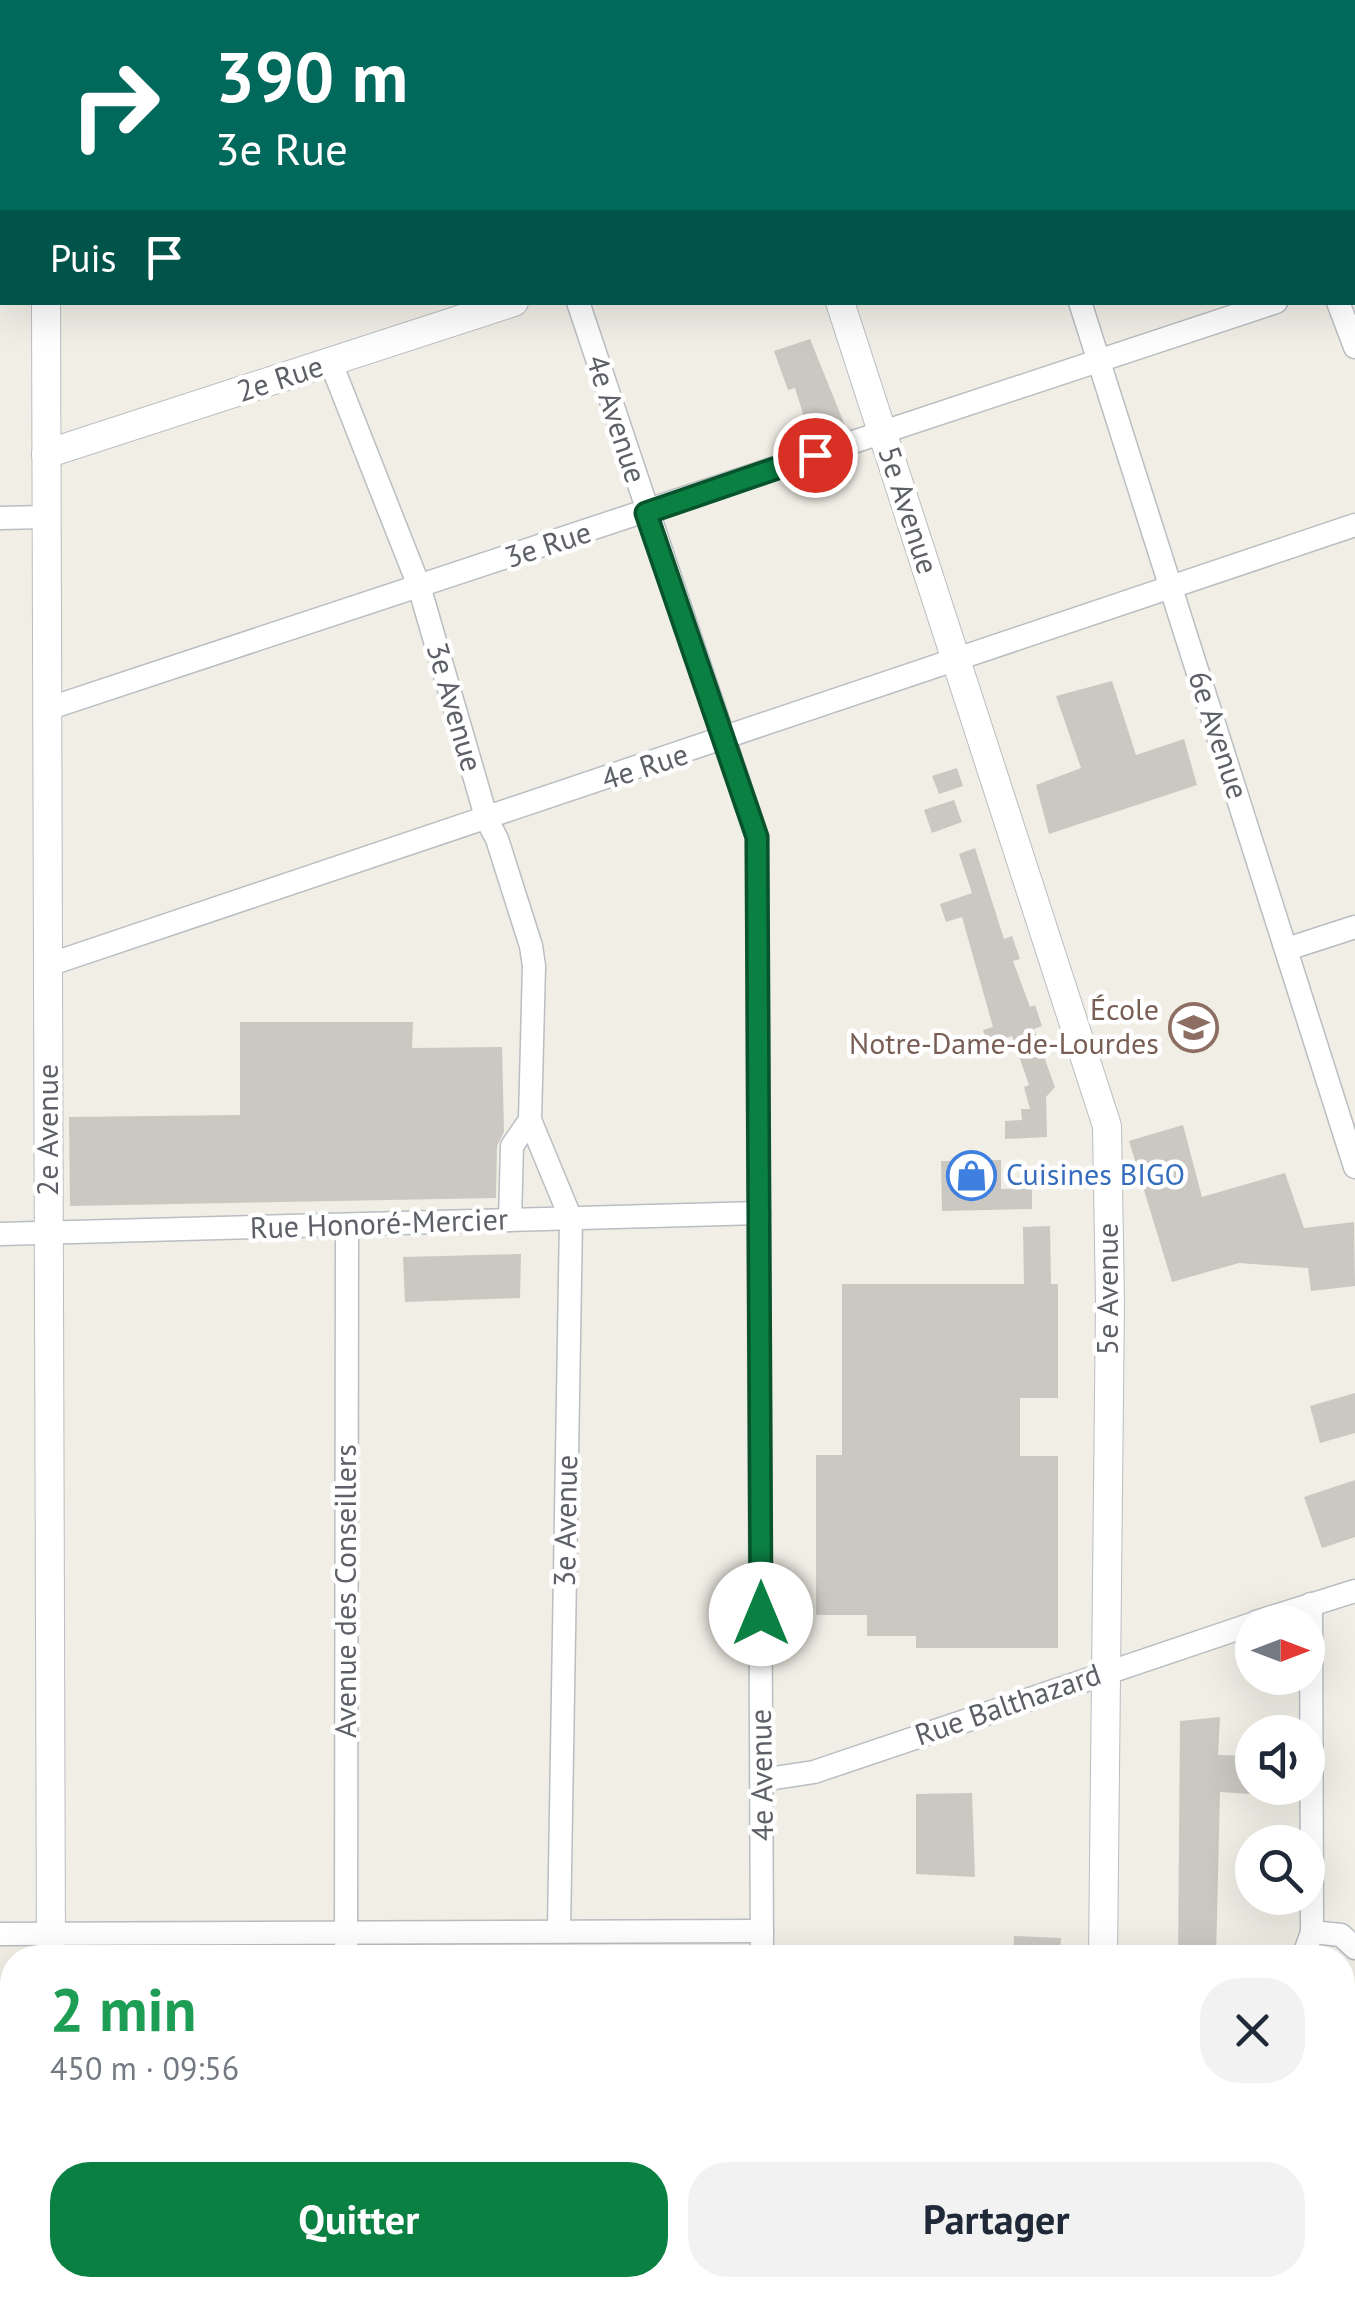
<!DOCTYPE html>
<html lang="fr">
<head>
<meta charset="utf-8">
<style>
  body { margin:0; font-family:"PT Sans",sans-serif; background:#f2f2f3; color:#1f2937; height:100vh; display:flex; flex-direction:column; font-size:38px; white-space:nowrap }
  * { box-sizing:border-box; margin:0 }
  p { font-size:32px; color:#747a83 }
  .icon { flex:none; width:55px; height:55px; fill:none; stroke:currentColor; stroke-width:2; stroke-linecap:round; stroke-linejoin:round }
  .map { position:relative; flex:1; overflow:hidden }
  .side { position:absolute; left:0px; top:1945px; width:1355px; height:352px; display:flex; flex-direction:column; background:#fff; border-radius:40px 40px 0 0; box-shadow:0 10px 40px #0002 }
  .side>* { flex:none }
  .hud { position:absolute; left:0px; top:0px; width:1355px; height:305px; box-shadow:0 10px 40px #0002; background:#00695c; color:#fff; overflow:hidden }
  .needle { width:65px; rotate:90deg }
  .buttons { position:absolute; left:1235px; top:1605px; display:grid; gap:20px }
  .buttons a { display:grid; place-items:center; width:90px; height:90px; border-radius:50%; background:#fff; box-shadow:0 10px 40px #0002; font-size:50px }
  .pin { position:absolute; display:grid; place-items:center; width:85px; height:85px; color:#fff; margin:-42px; border:5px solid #fff; border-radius:50%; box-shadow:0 2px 10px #0007 }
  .me { position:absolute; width:110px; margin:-55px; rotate:0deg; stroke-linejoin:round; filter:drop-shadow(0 0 8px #0008) }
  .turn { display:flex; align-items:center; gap:35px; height:210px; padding:0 50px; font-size:45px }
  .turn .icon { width:130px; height:130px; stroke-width:2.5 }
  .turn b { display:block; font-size:70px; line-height:85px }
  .then { display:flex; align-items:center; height:95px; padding:0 50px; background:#0003; gap:20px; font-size:38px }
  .round { display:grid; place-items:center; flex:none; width:105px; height:105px; border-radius:40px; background:#f2f2f3 }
  .overview { display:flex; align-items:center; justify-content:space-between; height:170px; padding:0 50px }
  h1 { font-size:60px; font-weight:700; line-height:75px; color:#1e9e55 }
  .action { display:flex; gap:20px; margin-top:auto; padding:20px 50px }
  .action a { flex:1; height:115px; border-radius:40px; background:#0b8043; color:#fff; font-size:40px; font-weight:700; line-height:115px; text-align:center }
  .action a+a { background:#f2f2f3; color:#1f2937 }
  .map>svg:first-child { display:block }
  .building { fill:#cbc8c2 }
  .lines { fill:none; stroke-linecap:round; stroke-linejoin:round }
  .minor-casing { stroke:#babdc2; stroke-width:25 }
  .tertiary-casing { stroke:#babdc2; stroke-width:30 }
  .minor { stroke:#fff; stroke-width:22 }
  .tertiary { stroke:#fff; stroke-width:28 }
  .route-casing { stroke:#07532c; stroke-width:25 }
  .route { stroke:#0b8043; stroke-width:18 }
  .labels { text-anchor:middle; stroke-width:9; stroke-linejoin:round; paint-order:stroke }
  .street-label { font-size:30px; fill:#5d6167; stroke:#fff }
  .education-label { font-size:30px; fill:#785e54; stroke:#fff; text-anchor:end }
  .shop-label { font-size:30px; fill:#366cbe; stroke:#fff; text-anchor:start }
</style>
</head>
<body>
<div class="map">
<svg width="1355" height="2297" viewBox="0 0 1355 2297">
  <rect width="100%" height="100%" fill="#f0eee5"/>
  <g class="building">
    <polygon points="810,339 846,428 811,439 795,388 788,390 774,351"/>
    <polygon points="1112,681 1136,755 1184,739 1197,785 1049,834 1036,785 1081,768 1056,696"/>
    <polygon points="957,768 963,786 939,794 932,776"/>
    <polygon points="954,800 962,822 932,833 924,810"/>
    <polygon points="975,848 1004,939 1012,936 1020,959 1013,961 1030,1007 1035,1005 1042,1026 1034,1029 1055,1087 1046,1097 1047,1137 1005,1139 1005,1121 1022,1120 1021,1109 1030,1109 1024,1087 1029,1085 1012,1036 988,1044 983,1030 993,1027 962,917 946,922 940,904 972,893 959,854"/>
    <polygon points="240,1022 413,1022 412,1048 502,1047 504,1132 497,1146 496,1198 70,1206 69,1117 240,1115"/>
    <polygon points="1183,1125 1202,1197 1285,1173 1304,1228 1354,1222 1355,1286 1311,1291 1308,1268 1239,1263 1172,1282 1129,1141"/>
    <polygon points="1001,1160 1001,1189 1032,1188 1032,1209 942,1211 941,1161"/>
    <polygon points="1050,1226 1051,1284 1058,1284 1058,1398 1020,1398 1020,1456 1058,1456 1058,1648 916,1648 916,1636 867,1636 867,1615 816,1615 816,1455 842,1455 842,1284 1024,1284 1023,1227"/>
    <polygon points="521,1254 520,1298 405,1302 403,1257"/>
    <polygon points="1355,1393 1355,1433 1320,1443 1310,1406"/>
    <polygon points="1355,1480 1355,1537 1322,1548 1304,1497"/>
    <polygon points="1220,1717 1218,1755 1252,1756 1252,1794 1220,1792 1216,1958 1178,1958 1180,1721"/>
    <polygon points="972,1793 975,1877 916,1874 916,1794"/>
    <polygon points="1014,1936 1061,1938 1060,1958 1013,1958"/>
  </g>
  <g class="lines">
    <defs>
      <g id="minor">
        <polyline points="44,0 44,2"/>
        <polyline points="479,0 480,2"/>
        <polyline points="983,0 983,2"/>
        <polyline points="1238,0 1239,2"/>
        <polyline points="1352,24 1355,23"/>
        <polyline points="1352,277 1355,276"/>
        <polyline points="578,302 757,837 762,1958"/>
        <polyline points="1080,302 1355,1167"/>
        <polyline points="1338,302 1355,347"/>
        <polyline points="331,363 419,586 487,820 497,839 531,946 534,966 530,1120 571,1219 559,1930"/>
        <polyline points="0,518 46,517"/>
        <polyline points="47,709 1276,302"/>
        <polyline points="1287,949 1355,927"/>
        <polyline points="48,965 1355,525"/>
        <polyline points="510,1220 512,1146 530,1120"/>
        <polyline points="0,1234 759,1213"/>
        <polyline points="1256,1622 1355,1591"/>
        <polyline points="762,1780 814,1772 1252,1624"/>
        <polyline points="1312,1932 1341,1935 1355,1948"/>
        <polyline points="0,1934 762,1931"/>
        <polyline points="346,1958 347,1225"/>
        <polyline points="1303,1958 1312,1932 1311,1604"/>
        <polyline points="1342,2004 1355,1996"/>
        <polyline points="763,2297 763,2285"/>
      </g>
      <g id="tertiary">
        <polyline points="739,0 740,2"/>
        <polyline points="651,2 659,0"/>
        <polyline points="0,204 2,204"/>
        <polyline points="46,302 51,1958"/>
        <polyline points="840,302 1107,1126 1110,1302 1103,1958"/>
        <polyline points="46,454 514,302"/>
        <polyline points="51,2285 51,2297"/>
        <polyline points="1106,2285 1106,2297"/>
      </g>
    </defs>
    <use href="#minor" class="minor-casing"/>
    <use href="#tertiary" class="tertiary-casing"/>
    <use href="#minor" class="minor"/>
    <use href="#tertiary" class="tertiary"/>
  </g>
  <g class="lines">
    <defs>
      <polyline id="route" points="761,1614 757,837 646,513 815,455"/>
    </defs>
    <use href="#route" class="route-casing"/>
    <use href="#route" class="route"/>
  </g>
  <defs>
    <symbol id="school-ring" viewBox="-11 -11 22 22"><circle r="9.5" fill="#fff" stroke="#8d6e63" stroke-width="1.5"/><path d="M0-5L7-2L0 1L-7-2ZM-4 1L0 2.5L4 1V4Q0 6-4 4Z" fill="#8d6e63"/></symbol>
    <symbol id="shop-ring" viewBox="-11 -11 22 22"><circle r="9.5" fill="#fff" stroke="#3f7fe0" stroke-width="1.5"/><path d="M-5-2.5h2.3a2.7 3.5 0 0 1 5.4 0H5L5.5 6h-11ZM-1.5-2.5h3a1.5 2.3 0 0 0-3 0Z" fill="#3f7fe0"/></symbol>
  </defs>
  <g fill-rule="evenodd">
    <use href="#school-ring" x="1166" y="1000" width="55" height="55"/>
    <use href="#shop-ring" x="944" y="1148" width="55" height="55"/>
  </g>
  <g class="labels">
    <g class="street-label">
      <text transform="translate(280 379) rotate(-18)" y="10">2e Rue</text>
      <text transform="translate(616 419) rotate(72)" y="10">4e Avenue</text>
      <text transform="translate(908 510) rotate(72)" y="10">5e Avenue</text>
      <text transform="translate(548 545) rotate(-18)" y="10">3e Rue</text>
      <text transform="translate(454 707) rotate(74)" y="10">3e Avenue</text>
      <text transform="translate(1218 735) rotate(72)" y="10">6e Avenue</text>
      <text transform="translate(645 767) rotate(-18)" y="10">4e Rue</text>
      <text transform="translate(48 1130) rotate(-90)" y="10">2e Avenue</text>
      <text transform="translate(379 1224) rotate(-2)" y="10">Rue Honoré-Mercier</text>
      <text transform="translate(1108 1289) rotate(-90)" y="10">5e Avenue</text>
      <text transform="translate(566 1521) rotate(-89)" y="10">3e Avenue</text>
      <text transform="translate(346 1591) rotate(-90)" y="10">Avenue des Conseillers</text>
      <text transform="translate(1008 1705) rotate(-19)" y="10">Rue Balthazard</text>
      <text transform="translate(762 1775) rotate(-91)" y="10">4e Avenue</text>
    </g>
    <g class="education-label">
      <text x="1159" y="1020">École<tspan x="1159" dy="34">Notre-Dame-de-Lourdes</tspan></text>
    </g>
    <g class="shop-label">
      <text x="1006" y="1185">Cuisines BIGO</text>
    </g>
  </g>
</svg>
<div class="buttons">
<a><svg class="needle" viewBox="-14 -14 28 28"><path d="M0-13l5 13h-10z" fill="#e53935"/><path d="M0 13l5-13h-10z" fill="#747a83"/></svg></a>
<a><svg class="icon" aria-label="sound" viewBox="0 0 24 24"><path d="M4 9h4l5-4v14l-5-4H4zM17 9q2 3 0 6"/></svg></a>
<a><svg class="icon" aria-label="search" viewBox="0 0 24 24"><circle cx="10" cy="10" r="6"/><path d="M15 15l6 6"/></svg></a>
</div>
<div class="pin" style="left:815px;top:455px;background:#d93025"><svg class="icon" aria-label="arrive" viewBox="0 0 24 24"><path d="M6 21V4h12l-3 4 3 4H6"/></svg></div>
<svg class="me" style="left:761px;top:1614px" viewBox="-20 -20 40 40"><circle r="19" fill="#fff"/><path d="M0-13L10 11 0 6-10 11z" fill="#0b8043"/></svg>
<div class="hud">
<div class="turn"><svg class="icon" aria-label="right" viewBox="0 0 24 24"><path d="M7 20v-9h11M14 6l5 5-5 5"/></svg><div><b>390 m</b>3e Rue</div></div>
<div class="then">Puis<svg class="icon" aria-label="arrive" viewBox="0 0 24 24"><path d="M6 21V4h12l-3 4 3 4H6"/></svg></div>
</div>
<section class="side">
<div class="overview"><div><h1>2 min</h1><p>450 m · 09:56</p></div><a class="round"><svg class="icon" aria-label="close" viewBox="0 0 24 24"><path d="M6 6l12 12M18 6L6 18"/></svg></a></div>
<div class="action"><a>Quitter</a><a>Partager</a></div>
</section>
</div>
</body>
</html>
